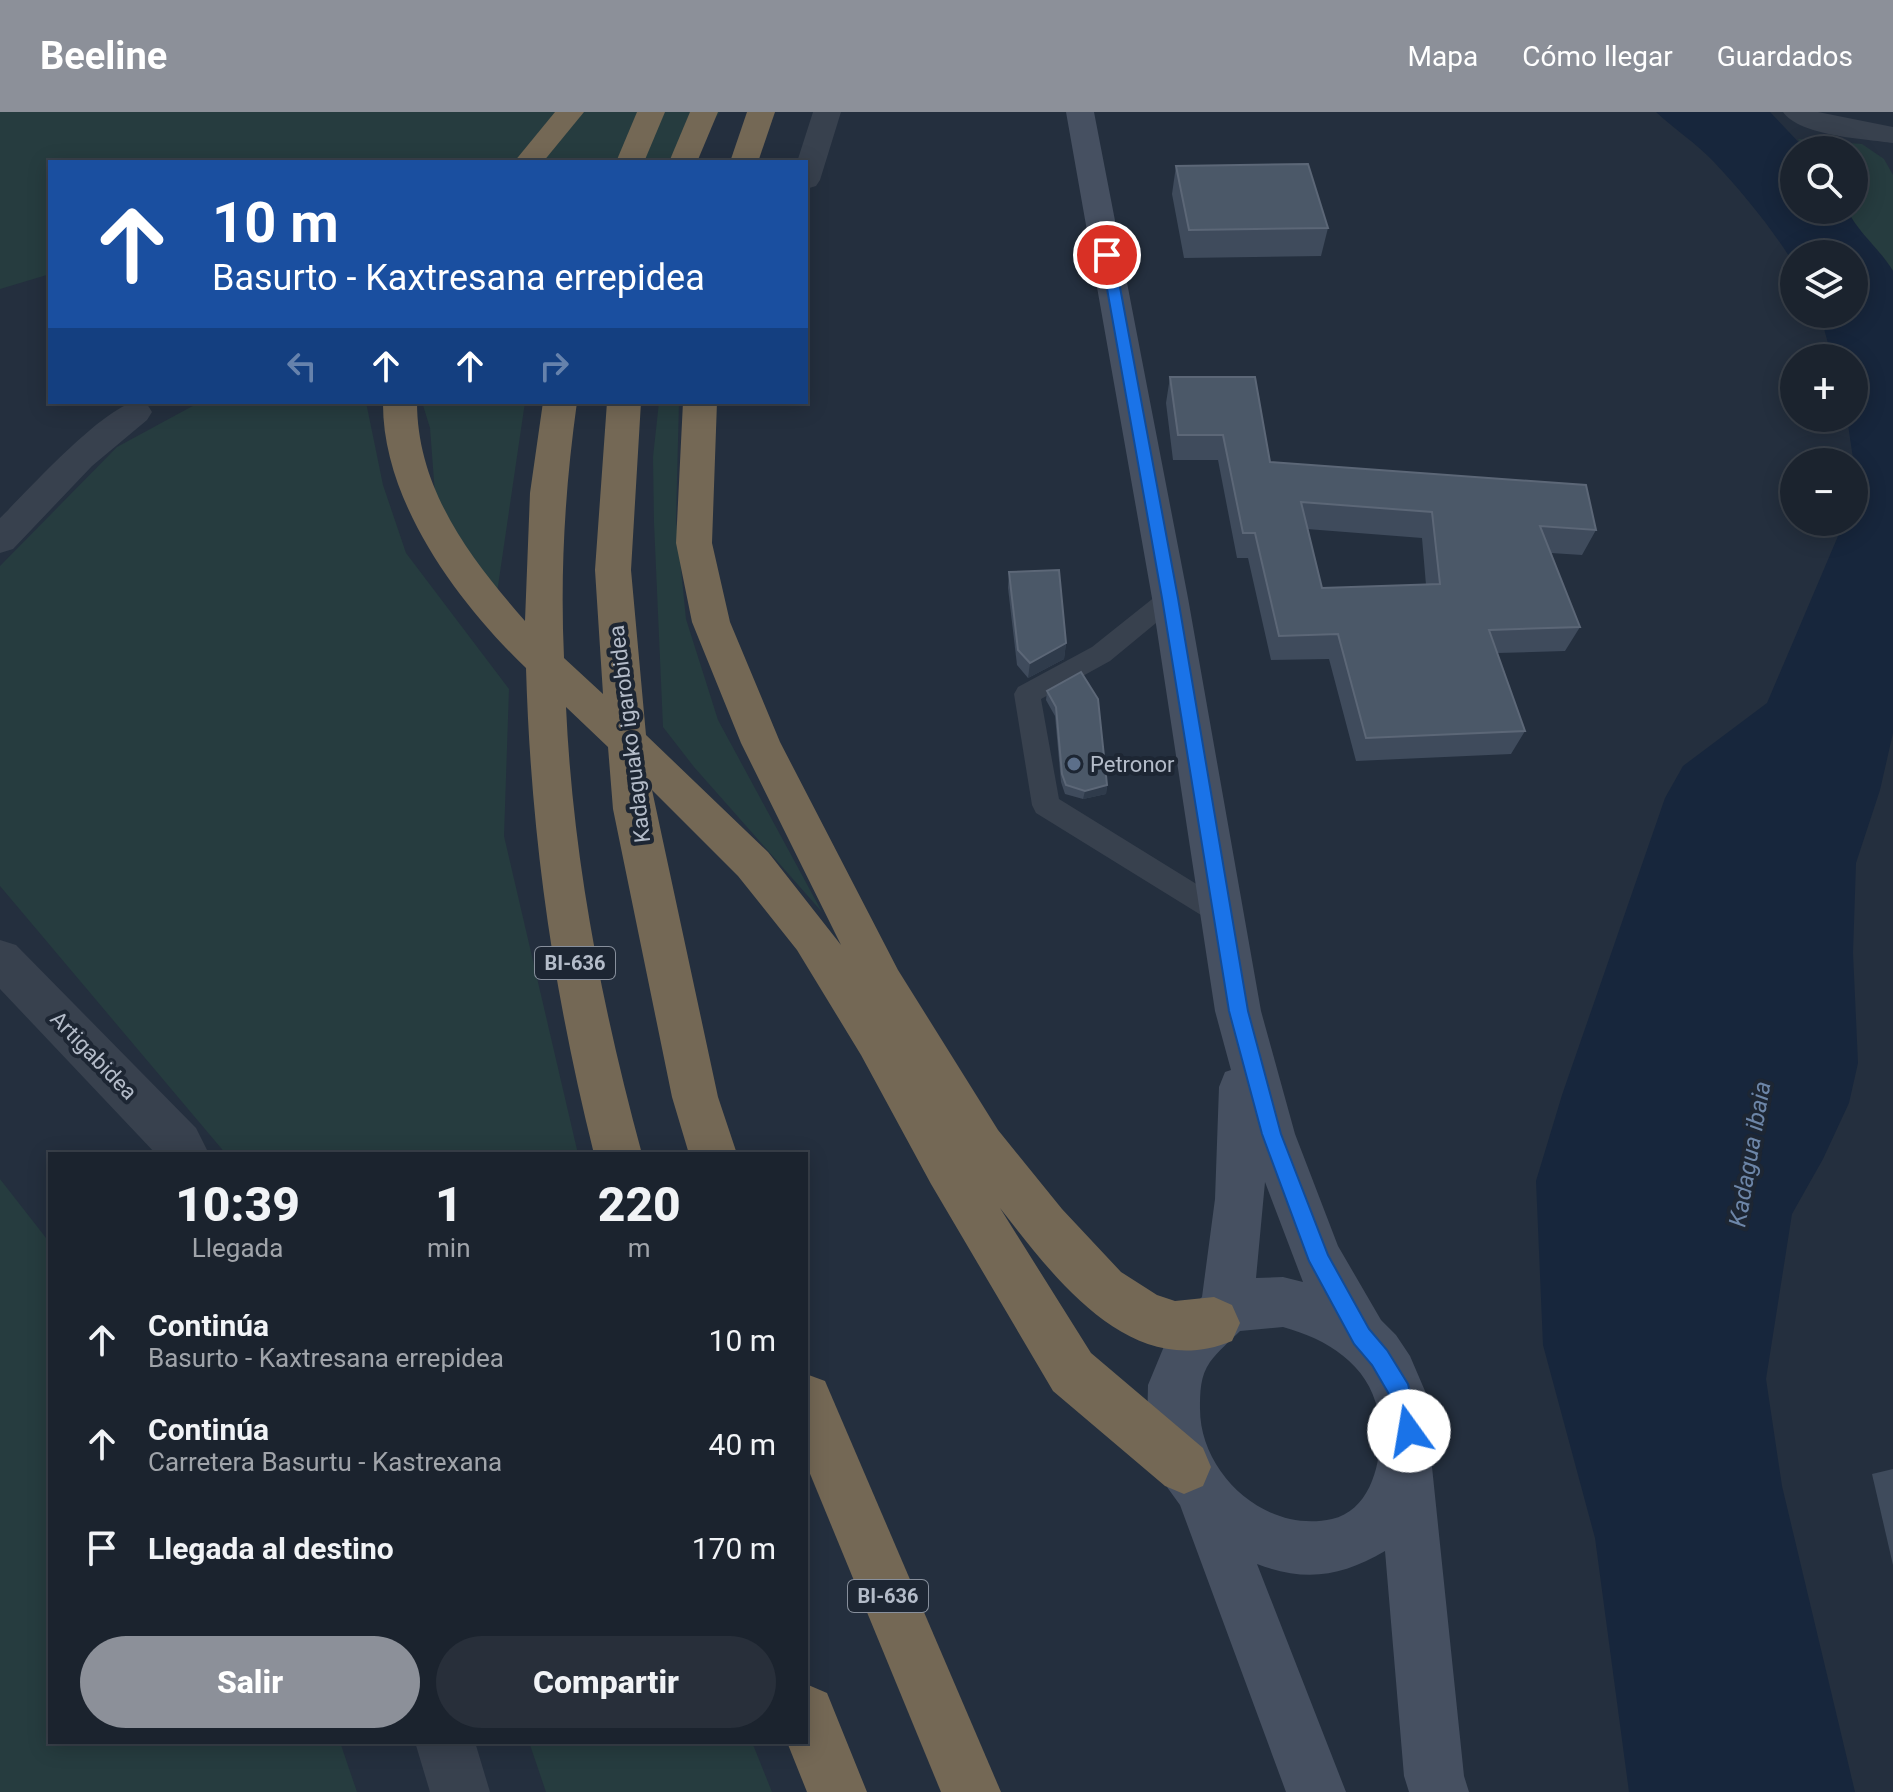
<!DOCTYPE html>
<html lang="es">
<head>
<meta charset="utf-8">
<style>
  body { margin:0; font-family:Roboto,sans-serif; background:#282f3a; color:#f1f3f6; height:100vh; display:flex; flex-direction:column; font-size:30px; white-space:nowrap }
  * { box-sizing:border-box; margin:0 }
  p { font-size:26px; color:#a0a4aa }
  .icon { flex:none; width:44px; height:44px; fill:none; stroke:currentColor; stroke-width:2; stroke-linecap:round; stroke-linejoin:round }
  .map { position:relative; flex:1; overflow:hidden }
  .side { position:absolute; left:48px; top:1040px; width:760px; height:592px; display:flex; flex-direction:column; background:#1b232e; border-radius:0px; box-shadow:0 4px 20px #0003,0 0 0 2px #39404a }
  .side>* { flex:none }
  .hud { position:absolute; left:48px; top:48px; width:760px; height:244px; border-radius:0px; box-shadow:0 4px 20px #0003,0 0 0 2px #39404a; background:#1a4fa0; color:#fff; overflow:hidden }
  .tools { position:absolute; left:1780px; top:24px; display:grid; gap:16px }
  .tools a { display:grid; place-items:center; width:88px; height:88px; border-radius:50%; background:#1b232e; box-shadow:0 4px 20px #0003,0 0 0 2px #39404a; font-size:40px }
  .pin { position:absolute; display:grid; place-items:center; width:68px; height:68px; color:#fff; margin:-34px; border:4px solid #fff; border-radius:50%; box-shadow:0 2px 8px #0007 }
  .me { position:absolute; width:88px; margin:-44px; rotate:347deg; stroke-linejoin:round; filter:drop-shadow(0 0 6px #0008) }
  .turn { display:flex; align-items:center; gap:28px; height:168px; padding:0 32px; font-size:36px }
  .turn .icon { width:104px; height:104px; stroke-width:2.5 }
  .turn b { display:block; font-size:56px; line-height:68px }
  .lanes { display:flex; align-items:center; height:76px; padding:0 32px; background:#0003; justify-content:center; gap:40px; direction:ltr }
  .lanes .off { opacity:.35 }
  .eta { display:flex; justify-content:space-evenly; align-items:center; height:136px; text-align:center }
  .eta b { font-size:48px; font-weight:800; line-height:56px }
  .button { display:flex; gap:16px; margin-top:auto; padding:16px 32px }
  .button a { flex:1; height:92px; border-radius:48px; background:#8c9099; color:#fff; font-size:32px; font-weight:800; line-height:92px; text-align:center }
  .button a+a { background:#282f3a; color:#f1f3f6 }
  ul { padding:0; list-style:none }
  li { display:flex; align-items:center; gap:24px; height:104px; padding:0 32px }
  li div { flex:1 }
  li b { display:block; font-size:30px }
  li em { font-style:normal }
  header { display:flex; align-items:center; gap:48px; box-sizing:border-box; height:112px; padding:0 40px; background:#8c9099; color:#fff }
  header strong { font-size:38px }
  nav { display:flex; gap:44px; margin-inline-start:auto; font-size:28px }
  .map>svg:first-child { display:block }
  .green { fill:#263c3f }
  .water { fill:#17263c }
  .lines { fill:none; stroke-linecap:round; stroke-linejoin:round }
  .lane { fill:#38414e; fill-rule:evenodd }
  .street { fill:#38414e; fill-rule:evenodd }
  .secondary { fill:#465061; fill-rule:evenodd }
  .highway { fill:#746855; fill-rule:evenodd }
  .wall { fill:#3f4b5c; fill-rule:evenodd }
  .shaded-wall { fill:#2f3b4b }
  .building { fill:#4b5868; stroke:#5c6777; stroke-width:2; fill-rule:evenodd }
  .route { fill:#1a73e8; stroke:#114b97; stroke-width:2 }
  .service-dot { fill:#5c6f8a; stroke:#1d2633; stroke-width:3 }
  .labels { text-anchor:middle; stroke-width:8; stroke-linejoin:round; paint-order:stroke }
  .shield { fill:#1d2633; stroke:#878f9c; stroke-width:2 }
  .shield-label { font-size:20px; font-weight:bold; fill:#b4bcc9 }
  .street-label { font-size:22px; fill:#b4bcc9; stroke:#1d2633 }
  .poi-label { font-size:22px; fill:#b4bcc9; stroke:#1d2633; text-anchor:start }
  .water-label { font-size:24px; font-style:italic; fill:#6d86a8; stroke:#1d2633 }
</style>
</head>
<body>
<header>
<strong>Beeline</strong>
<nav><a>Mapa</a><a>Cómo llegar</a><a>Guardados</a></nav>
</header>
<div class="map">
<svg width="1893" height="1680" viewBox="0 0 1893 1680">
  <rect width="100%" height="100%" fill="#242f3e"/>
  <g class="green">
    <polygon points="0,0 720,0 682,50 50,50 50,162 0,177"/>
    <path d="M1798,27L1862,32L1884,47L1893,63V159C1879,136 1859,122 1847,98H1854V38H1806Z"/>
    <polygon points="200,290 366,290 383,373 406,441 509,577 504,724 578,1042 226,1042 0,774 0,454 117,335"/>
    <polygon points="422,290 525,290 497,481 463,432 435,382 430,316"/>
    <polygon points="659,290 679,290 676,408 686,507 718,608 822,800 694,655 663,615 654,411 653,345"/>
    <polygon points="0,1067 50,1131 50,1630 340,1630 357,1680 0,1680"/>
    <polygon points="529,1630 752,1630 772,1680 546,1680"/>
  </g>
  <path class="water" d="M1656,0H1770L1806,38H1794V98H1847C1859,122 1879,136 1893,159V621L1880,678L1856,751L1853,841L1858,951L1849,991L1823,1047L1792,1102L1766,1267L1782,1374L1855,1680H1629L1595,1426L1543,1233L1536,1069L1562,983L1665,686L1683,654L1767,591L1844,410H1854L1857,373L1847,306H1854V246H1832L1820,202H1854V142H1794V152C1771,115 1743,81 1713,49C1696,31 1674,17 1656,0Z"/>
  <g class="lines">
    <polygon class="lane" points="1170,477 1179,480 1183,486 1179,492 1110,549 1041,587 1059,687 1232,794 1237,803 1232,812 1222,816 1036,701 1032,693 1014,582 1018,575 1092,535 1161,480"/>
    <g class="street">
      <polygon points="813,0 841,0 820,68 816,74 806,77 806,50 797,50"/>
      <path d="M1783,0H1818L1893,15V31C1865,27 1800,24 1783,0Z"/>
      <path d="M138,290L147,292L152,300L147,308L92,354L13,437L0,441V406C25,382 107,290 138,290Z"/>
      <polygon points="0,828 16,833 196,1016 209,1042 156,1042 0,877"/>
      <polygon points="415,1630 475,1630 490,1680 430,1680"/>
    </g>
    <path class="secondary" d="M1066,0H1094L1188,486L1261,899L1295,1022L1338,1134L1381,1208L1396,1223L1410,1244L1428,1286L1434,1311L1432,1355L1464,1664L1469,1680H1409L1404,1664L1385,1439C1341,1465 1305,1470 1257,1452L1346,1680H1286L1180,1393L1167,1375L1147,1315L1148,1273L1172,1215L1202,1185L1215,1087L1219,975L1225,960L1231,958L1215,899L1152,486ZM1265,1070L1303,1170L1283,1165L1256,1166ZM1283,1215C1327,1227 1368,1252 1378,1299C1385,1336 1376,1397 1332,1407C1265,1422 1200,1361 1200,1297C1200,1281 1200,1264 1210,1250C1218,1239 1230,1229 1240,1219Z"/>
    <g class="highway">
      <polygon points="555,0 584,0 543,50 514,50"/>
      <polygon points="637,0 665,0 644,50 616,50"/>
      <polygon points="690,0 718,0 697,50 669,50"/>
      <polygon points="747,0 775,0 758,50 730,50"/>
      <path d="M383,290H417C417,377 470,446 525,509L530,381L543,290H577C565,376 560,460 564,546L603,582L595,458L607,290H641L631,458L646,623L768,740L841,833L741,631L692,510L676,431L683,290H717L712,431L730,510L780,630L898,858L998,1018L1062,1097L1121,1160L1157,1183L1175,1189L1214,1185L1232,1193L1240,1211L1232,1229C1131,1271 1054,1165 1000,1096L1091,1241L1203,1336L1211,1355L1203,1374L1184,1382L1165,1374L1053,1279L931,1072L861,943L797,838L738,764L652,678L718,985L737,1042H689L672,985L613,697L608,635L566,595C573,747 602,895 642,1042H594C553,877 531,726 526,556C457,490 382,388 383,290Z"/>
      <polygon points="806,1262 825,1269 1001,1680 941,1680 806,1352"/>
      <polygon points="806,1572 827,1581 867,1680 807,1680 787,1630 806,1630"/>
    </g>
  </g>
  <g class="wall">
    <polygon points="1176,54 1328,116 1321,144 1184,146 1172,82"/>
    <path d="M1170,265L1270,350L1596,418L1582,443L1551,441L1580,515L1565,539L1497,541L1525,619L1511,642L1356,649L1329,547L1271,548L1248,446H1237L1218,348H1173L1166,291ZM1307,417L1422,426L1426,473L1322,476Z"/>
    <polygon points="1009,460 1066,531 1064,547 1028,566 1017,553 1008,476"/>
    <polygon points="1047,579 1107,673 1106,682 1083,687 1065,682 1061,670 1055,604 1046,588"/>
    <polygon points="1893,1357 1893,1453 1872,1362"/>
  </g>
  <g class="shaded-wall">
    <polygon points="1066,531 1064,547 1028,566 1030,551"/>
    <polygon points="1107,673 1106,682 1083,687 1085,679"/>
  </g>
  <g class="building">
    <polygon points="1308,52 1328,116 1189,118 1176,54"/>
    <path d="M1170,265H1255L1270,350L1586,373L1596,418L1540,414L1580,515L1489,518L1525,619L1366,626L1338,522L1279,524L1255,421H1243L1223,323H1178ZM1301,390L1432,400L1440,472L1322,476Z"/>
    <polygon points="1059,458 1066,531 1030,551 1018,538 1009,460"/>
    <polygon points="1081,560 1098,587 1107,673 1085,679 1066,673 1062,662 1056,595 1047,579"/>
  </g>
  <polygon class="route" points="1107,139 1114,143 1178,486 1248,899 1281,1022 1328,1143 1369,1217 1387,1238 1408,1272 1420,1319 1417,1327 1409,1330 1401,1327 1390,1284 1372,1253 1354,1232 1309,1149 1262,1022 1229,899 1162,486 1101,143"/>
  <circle class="service-dot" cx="1074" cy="652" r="8"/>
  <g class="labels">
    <g class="shield">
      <rect x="535" y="835" width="80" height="32" rx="6"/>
      <rect x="848" y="1468" width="80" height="32" rx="6"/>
    </g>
    <g class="shield-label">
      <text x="575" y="858">BI-636</text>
      <text x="888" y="1491">BI-636</text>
    </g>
    <g class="street-label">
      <text transform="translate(629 622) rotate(-97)" y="8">Kadaguako igarobidea</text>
      <text transform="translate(94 943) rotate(46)" y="8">Artigabidea</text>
    </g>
    <g class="poi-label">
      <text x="1090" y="660">Petronor</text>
    </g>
    <g class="water-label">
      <text transform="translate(1750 1042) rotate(-80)" y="8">Kadagua ibaia</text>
    </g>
  </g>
</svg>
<div class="tools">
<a><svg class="icon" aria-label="search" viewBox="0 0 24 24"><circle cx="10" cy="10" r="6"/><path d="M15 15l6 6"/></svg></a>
<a><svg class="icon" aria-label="layers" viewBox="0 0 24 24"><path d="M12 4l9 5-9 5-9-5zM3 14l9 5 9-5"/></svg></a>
<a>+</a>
<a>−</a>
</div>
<div class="pin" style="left:1107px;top:143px;background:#d93025"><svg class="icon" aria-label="arrive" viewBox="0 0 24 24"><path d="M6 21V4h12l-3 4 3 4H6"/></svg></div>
<svg class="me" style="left:1409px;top:1319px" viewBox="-20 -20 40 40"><circle r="19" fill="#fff"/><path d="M0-13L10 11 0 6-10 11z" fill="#1a73e8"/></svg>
<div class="hud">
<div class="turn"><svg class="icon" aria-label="ahead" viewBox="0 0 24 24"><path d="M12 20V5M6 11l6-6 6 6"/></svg><div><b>10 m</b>Basurto - Kaxtresana errepidea</div></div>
<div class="lanes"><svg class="icon off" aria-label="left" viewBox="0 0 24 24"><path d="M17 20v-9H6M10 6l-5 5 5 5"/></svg><svg class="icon" aria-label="ahead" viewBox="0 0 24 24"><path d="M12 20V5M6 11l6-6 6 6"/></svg><svg class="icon" aria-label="ahead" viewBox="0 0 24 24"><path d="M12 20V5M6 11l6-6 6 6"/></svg><svg class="icon off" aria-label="right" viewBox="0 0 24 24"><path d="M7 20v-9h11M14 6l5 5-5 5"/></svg></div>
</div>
<section class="side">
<div class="eta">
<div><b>10:39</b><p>Llegada</p></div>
<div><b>1</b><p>min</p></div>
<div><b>220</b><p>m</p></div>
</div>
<ul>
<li><svg class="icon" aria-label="ahead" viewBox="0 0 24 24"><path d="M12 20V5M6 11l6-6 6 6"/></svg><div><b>Continúa</b><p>Basurto - Kaxtresana errepidea</p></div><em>10 m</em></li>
<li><svg class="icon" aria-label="ahead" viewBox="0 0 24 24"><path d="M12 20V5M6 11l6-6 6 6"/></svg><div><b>Continúa</b><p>Carretera Basurtu - Kastrexana</p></div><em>40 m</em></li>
<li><svg class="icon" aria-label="arrive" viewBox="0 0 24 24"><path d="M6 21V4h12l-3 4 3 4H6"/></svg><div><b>Llegada al destino</b></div><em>170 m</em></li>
</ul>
<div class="button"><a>Salir</a><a>Compartir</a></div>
</section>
</div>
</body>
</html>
